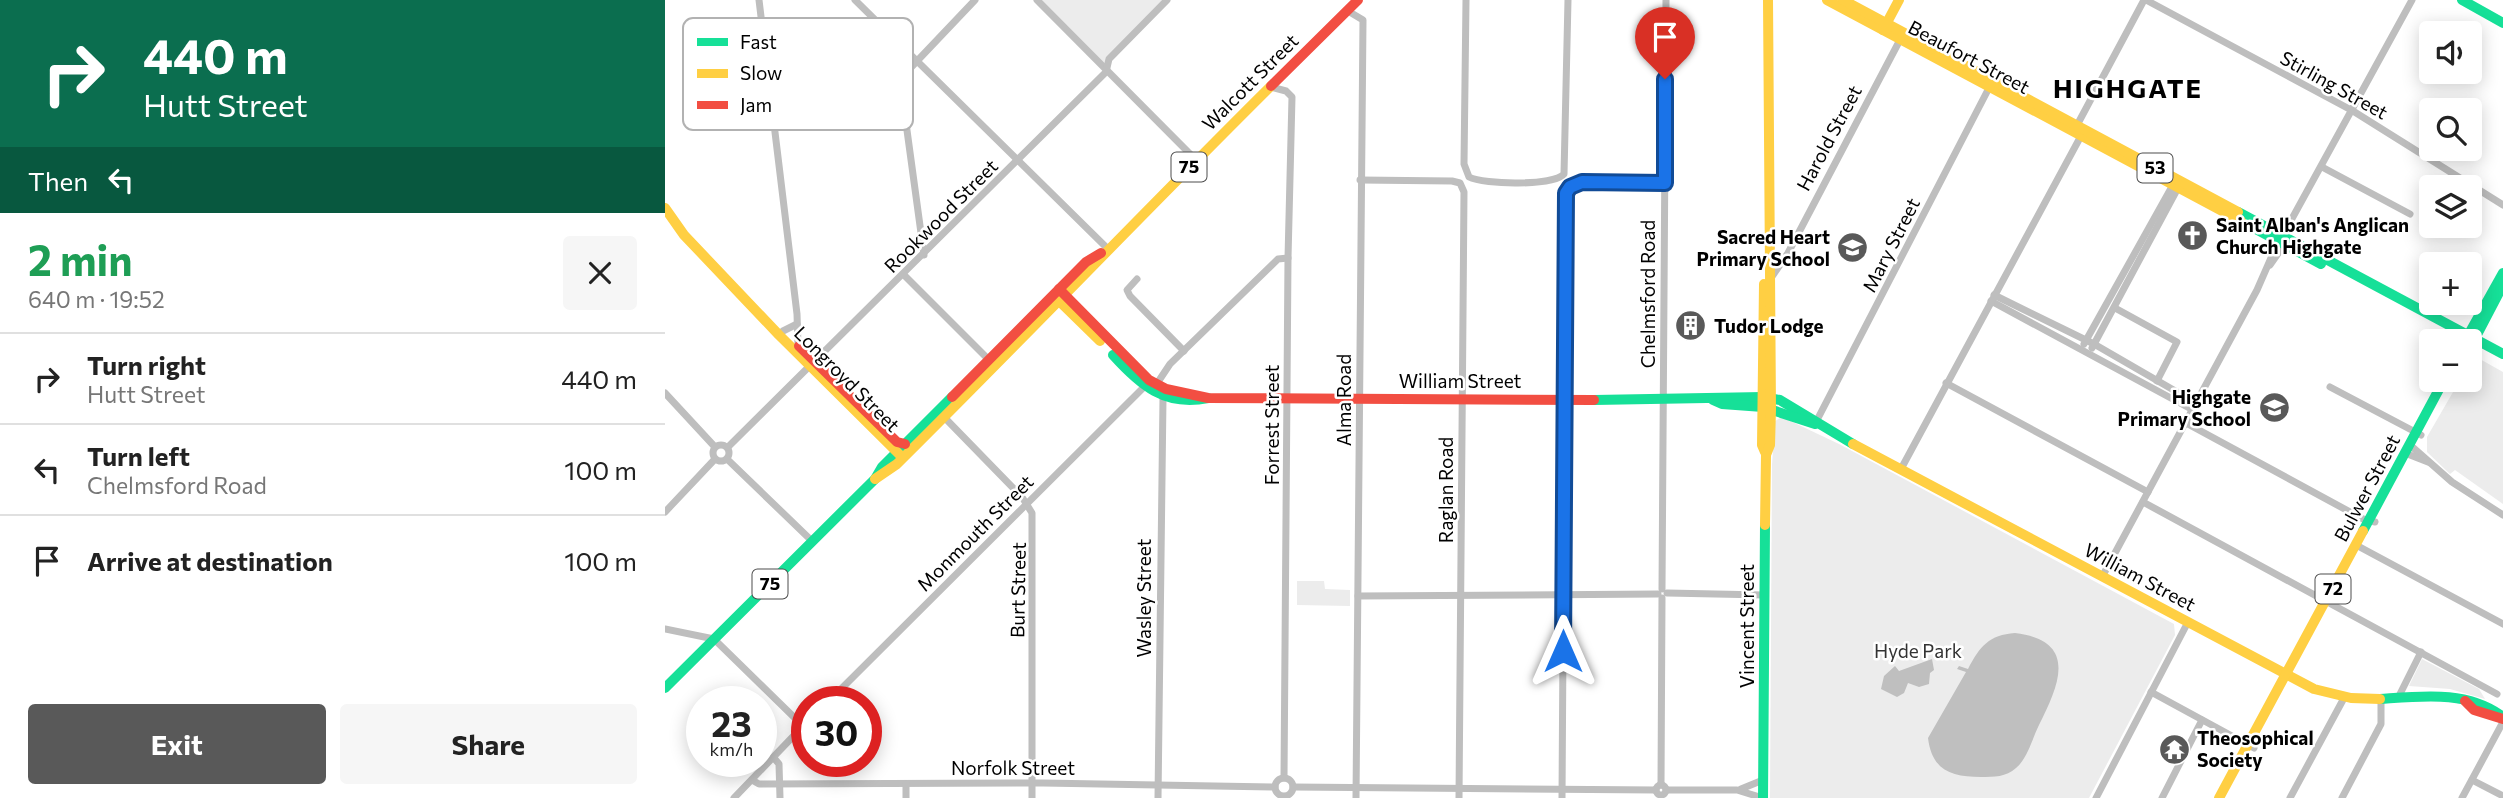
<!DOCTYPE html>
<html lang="en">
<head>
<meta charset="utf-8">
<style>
  body { margin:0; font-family:Commissioner,sans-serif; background:#f6f6f6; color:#222; height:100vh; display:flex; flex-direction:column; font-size:26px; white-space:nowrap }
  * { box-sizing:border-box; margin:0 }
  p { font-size:23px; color:#767676 }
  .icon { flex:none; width:38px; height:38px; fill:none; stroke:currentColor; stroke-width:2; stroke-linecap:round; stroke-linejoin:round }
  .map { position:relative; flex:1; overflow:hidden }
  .sheet { display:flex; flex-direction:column; background:#fff; width:665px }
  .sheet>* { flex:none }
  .hud { background:#0b6e4f; color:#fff; overflow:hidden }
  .fabs { position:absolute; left:1754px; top:21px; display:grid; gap:14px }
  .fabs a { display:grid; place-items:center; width:63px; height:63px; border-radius:7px; background:#fff; box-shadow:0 4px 18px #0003; font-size:35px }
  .speed { position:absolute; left:21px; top:686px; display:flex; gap:14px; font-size:35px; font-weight:700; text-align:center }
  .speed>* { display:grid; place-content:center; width:91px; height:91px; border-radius:50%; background:#fff; box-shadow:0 4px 18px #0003; line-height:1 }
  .speed small { font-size:18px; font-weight:400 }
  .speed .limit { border:10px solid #d22; background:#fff; color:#111 }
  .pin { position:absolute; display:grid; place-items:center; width:60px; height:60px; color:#fff; margin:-72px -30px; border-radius:50% 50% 50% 0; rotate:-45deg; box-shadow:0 0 7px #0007 }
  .pin .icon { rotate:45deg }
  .me { position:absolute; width:77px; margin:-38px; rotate:0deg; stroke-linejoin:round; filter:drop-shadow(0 0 5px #0008) }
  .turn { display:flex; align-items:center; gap:24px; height:147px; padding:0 28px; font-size:32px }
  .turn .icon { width:91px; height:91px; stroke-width:2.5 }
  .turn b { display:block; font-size:49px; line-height:60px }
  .then { display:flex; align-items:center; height:66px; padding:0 28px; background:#0003; gap:14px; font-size:26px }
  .round { display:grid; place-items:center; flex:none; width:74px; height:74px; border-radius:7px; background:#f6f6f6 }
  .headline { display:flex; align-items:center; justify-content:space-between; height:119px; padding:0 28px }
  h1 { font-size:42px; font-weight:700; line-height:52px; color:#1e9e55 }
  .action { display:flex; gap:14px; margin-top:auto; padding:14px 28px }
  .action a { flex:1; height:80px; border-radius:7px; background:#595959; color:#fff; font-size:28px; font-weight:700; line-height:80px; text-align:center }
  .action a+a { background:#f6f6f6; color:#222 }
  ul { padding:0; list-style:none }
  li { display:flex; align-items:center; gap:21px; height:91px; padding:0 28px; border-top:2px solid #e0e0e0 }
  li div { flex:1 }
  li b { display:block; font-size:26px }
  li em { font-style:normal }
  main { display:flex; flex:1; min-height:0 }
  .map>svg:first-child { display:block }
  .green { fill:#ececec }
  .water { fill:#bfbfbf }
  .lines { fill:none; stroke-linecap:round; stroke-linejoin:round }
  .street { stroke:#bebebe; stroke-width:7 }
  .fast { stroke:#16e098; stroke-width:10 }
  .slow { stroke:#ffcf43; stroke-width:10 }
  .jam { stroke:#f24e42; stroke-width:10 }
  .route-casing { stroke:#114b97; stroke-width:18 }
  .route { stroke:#1a73e8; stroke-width:12 }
  .labels { text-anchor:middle; stroke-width:5; stroke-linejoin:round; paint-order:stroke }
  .shield { fill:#fff; stroke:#4c4c4c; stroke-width:2 }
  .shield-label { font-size:18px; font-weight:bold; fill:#000 }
  .street-label { font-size:19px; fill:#000; stroke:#fff }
  .poi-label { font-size:19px; font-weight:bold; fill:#000; stroke:#fff; text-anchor:start }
  .park-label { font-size:19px; fill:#333; stroke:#fff }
  .district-label { font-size:26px; font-weight:bold; letter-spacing:2px; fill:#000; stroke:#fff }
  .key { fill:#fff; stroke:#b2b2b2; stroke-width:2 }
  .key-label { font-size:19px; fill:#000 }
</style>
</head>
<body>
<main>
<section class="sheet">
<div class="hud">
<div class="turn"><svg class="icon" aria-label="right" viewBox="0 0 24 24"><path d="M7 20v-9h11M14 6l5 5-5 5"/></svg><div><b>440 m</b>Hutt Street</div></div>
<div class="then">Then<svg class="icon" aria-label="left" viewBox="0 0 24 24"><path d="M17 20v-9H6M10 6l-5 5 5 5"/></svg></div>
</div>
<div class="headline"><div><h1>2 min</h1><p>640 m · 19:52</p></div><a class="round"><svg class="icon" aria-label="close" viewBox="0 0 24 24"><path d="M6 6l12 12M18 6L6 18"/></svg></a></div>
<ul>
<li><svg class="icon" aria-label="right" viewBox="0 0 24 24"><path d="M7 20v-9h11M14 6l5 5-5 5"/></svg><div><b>Turn right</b><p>Hutt Street</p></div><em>440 m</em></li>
<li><svg class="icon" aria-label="left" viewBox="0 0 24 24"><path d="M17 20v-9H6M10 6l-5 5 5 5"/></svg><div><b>Turn left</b><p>Chelmsford Road</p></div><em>100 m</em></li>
<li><svg class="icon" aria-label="arrive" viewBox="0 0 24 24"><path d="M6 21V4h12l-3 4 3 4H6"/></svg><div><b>Arrive at destination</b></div><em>100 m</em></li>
</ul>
<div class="action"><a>Exit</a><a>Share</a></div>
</section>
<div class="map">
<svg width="1838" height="798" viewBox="0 0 1838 798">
  <rect width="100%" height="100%" fill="#fff"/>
  <g class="green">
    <polygon points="372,0 502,0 438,69"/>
    <polygon points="1813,358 1838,372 1838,504 1790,470 1785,474 1762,452 1762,437 1795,380 1804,380 1805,361"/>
    <polygon points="1117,417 1174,444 1509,624 1510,635 1424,798 1105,798 1107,465 1110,421"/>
    <polygon points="632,581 659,581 660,589 685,590 685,606 632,605"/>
    <polygon points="1757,659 1814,689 1820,699 1785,689 1744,686"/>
  </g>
  <g class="water">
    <path d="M1350,633C1414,641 1394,685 1374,725C1367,739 1363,758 1351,768C1341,777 1329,777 1316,777C1287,777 1267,771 1263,738L1301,672L1292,669L1294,666L1303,669C1315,646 1324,635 1350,633Z"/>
    <polygon points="1267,659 1269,670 1265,673 1264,684 1254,687 1243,683 1239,693 1232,697 1216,689 1219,676 1230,666 1234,671"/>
  </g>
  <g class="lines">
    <g class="street">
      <polyline points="94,0 132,314 133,345"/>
      <polyline points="190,0 442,248"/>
      <polyline points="372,0 531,160"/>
      <path d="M801,0L799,164L804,177C819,185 889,186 899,174L903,0"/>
      <polyline points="1481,0 1688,111 1838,205"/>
      <polyline points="683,11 698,20 691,798"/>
      <polyline points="606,87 621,91 627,97 623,258 619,778"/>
      <polyline points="1410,129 1479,0"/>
      <polyline points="1657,167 1745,214"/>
      <polyline points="695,180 787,181 795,183 799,192 794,798"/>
      <polyline points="1618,235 1747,0"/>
      <polyline points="259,255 235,79 310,0"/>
      <polyline points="1605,265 1619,245"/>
      <polyline points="239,275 325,361"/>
      <polyline points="1106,278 1123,253 1237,36"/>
      <polyline points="472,279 462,290 465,296 519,351"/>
      <polyline points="1329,295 1429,344 1531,403"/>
      <polyline points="1326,301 1528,410"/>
      <polyline points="1450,308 1512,342 1492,381"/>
      <polyline points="118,331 132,324"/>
      <polyline points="1419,344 1509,183"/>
      <polyline points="1427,348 1514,186"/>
      <polyline points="1281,383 1483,492"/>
      <polyline points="491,385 505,364 613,259 623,258"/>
      <polyline points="1665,387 1756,435"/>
      <polyline points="0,393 50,447"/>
      <polyline points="279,417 357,497 367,513 367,798"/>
      <polyline points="1521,423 1698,519 1710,522"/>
      <polyline points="1150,424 1326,84"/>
      <circle cx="56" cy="453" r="8"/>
      <polyline points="1745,445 1787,482 1838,515"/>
      <polyline points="63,447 441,72 444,59 502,0"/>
      <polyline points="1740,453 1763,462"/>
      <polyline points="62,459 148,542"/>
      <polyline points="1236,469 1417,134"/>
      <polyline points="1478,502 1832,694"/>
      <polyline points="0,512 50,459"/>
      <polyline points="1691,545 1838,624"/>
      <polyline points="1437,577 1592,290 1613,242"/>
      <polyline points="997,589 1001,0"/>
      <polyline points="1002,593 1099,595"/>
      <polyline points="693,596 993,594"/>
      <polyline points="0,629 49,639 138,726"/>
      <polyline points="1486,692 1589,748"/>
      <polyline points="1733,698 1756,652"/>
      <polyline points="163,702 479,387"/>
      <polyline points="109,758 114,764 115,798"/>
      <circle cx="619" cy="787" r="9"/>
      <polyline points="87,780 94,784 378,783 610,787"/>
      <polyline points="1807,780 1838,796"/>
      <polyline points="241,784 241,798"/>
      <polyline points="996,785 997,598"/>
      <circle cx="996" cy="790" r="5"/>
      <polyline points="628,787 991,790"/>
      <polyline points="1076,789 1098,780"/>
      <polyline points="1001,790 1072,790 1098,798"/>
      <polyline points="69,798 141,723"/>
      <polyline points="493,798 498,398"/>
      <polyline points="897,798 901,193 905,187 917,182 1000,183"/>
      <polyline points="1431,798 1523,622"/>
      <polyline points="1497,798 1537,720"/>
      <polyline points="1625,798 1679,698"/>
      <polyline points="1677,798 1716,724 1716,700"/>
      <polyline points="1797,798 1838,722"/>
    </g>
    <g class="fast">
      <polyline points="1797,0 1838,23"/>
      <polyline points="1573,212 1838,354"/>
      <polyline points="1576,221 1656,264"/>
      <polyline points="1800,341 1838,273"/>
      <polyline points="1804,350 1837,287"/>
      <path d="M448,355C475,385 500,407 543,398"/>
      <polyline points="929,400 1098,397 1115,400 1188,444"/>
      <polyline points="1048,400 1057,404 1098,407 1150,424"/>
      <polyline points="1698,531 1779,380"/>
      <polyline points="0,688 210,479 217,467 287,397"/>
      <path d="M1715,699C1757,696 1803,690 1838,717"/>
      <polyline points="1098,798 1100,525"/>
    </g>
    <g class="slow">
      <polyline points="1162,0 1576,221"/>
      <polyline points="1178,0 1573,212"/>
      <polyline points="1218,30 1234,0"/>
      <polyline points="0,208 19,235 114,335 236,456"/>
      <polyline points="1099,284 1097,445 1100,452"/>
      <polyline points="391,298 435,341"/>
      <polyline points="1188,444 1649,689 1686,698 1715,699"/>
      <path d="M210,479L232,464C358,339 480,211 606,86"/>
      <polyline points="1100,525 1101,455 1105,445 1106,409 1103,0"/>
      <polyline points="1554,798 1698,531"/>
    </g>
    <g class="jam">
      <polyline points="606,86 693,0"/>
      <polyline points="394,289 484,380 501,389 543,398 929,400"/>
      <polyline points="134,346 232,442 240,444"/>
      <polyline points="287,397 421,262 436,253"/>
      <polyline points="1800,701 1809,710 1838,719"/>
    </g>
  </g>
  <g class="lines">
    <defs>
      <polyline id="route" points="898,651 901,193 905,187 917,182 1000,183 1000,79"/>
    </defs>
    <use href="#route" class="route-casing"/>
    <use href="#route" class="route"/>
  </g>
  <defs>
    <symbol id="church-disc" viewBox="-11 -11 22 22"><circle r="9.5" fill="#595959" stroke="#fff"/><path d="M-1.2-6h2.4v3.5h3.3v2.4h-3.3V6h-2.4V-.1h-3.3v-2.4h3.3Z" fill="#fff"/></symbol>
    <symbol id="school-disc" viewBox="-11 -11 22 22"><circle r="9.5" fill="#595959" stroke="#fff"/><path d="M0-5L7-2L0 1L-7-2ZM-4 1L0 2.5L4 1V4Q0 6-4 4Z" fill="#fff"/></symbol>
    <symbol id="building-disc" viewBox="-11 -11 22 22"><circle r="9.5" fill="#595959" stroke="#fff"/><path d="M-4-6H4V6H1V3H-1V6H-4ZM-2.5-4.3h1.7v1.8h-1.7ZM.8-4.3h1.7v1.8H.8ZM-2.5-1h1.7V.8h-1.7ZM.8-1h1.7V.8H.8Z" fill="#fff"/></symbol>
    <symbol id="temple-disc" viewBox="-11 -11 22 22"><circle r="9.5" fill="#595959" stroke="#fff"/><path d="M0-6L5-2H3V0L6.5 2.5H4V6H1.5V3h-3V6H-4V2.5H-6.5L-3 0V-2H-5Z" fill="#fff"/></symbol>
  </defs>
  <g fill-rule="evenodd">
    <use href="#church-disc" x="1510" y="218" width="35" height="35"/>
    <use href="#school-disc" x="1170" y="230" width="35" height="35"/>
    <use href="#building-disc" x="1008" y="308" width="35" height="35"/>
    <use href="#school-disc" x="1592" y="390" width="35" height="35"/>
    <use href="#temple-disc" x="1492" y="732" width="35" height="35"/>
  </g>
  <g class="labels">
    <g class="shield">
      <rect x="506.5" y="152.5" width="35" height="29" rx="5"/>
      <rect x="1472.5" y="153.5" width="35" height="29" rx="5"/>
      <rect x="87.5" y="569.5" width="35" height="29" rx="5"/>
      <rect x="1650.5" y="574.5" width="35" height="29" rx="5"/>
    </g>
    <g class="shield-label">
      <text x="524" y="173">75</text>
      <text x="1490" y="174">53</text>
      <text x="105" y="590">75</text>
      <text x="1668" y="595">72</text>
    </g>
    <g class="street-label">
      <text transform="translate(1304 57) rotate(28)" y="7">Beaufort Street</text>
      <text transform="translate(585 82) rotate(-45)" y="7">Walcott Street</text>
      <text transform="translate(1669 85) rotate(29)" y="7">Stirling Street</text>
      <text transform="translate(1164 138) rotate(-62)" y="7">Harold Street</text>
      <text transform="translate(276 216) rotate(-45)" y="7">Rookwood Street</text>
      <text transform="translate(1226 245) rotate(-63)" y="7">Mary Street</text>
      <text transform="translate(983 294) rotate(-90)" y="7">Chelmsford Road</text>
      <text transform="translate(182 379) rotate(45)" y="7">Longroyd Street</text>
      <text x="795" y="388">William Street</text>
      <text transform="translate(679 400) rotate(-90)" y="7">Alma Road</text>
      <text transform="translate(607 425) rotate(-90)" y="7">Forrest Street</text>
      <text transform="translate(1702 488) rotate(-62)" y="7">Bulwer Street</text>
      <text transform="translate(781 490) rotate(-90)" y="7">Raglan Road</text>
      <text transform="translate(310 533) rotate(-45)" y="7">Monmouth Street</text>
      <text transform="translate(1475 577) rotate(28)" y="7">William Street</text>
      <text transform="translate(353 590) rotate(-89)" y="7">Burt Street</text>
      <text transform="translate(479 598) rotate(-90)" y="7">Wasley Street</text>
      <text transform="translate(1082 626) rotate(-90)" y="7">Vincent Street</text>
      <text x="348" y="775">Norfolk Street</text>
    </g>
    <g class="poi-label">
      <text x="1551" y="232">Saint Alban's Anglican<tspan x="1551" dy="22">Church Highgate</tspan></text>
      <text x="1165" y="244" text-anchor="end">Sacred Heart<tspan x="1165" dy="22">Primary School</tspan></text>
      <text x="1049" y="333">Tudor Lodge</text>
      <text x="1586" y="404" text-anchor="end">Highgate<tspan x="1586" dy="22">Primary School</tspan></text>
      <text x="1532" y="745">Theosophical<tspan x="1532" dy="22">Society</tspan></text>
    </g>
    <g class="park-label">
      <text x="1253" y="658">Hyde Park</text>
    </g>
    <g class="district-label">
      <text x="1463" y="98">HIGHGATE</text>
    </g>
  </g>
  <rect x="18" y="18" width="230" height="112" rx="10" class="key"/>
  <rect x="32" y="38" width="31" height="8" fill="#16e098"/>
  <rect x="32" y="69" width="31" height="9" fill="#ffcf43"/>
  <rect x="32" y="101" width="31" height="8" fill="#f24e42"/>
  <g class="key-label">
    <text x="75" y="49">Fast</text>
    <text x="75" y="80">Slow</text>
    <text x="75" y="112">Jam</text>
  </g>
</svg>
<div class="fabs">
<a><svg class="icon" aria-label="sound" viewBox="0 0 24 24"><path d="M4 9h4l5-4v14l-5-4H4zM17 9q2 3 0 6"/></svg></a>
<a><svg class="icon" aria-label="search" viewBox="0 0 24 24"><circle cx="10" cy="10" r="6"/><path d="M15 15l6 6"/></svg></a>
<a><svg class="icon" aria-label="layers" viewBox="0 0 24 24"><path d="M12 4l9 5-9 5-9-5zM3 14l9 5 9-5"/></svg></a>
<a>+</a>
<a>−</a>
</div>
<div class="speed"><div>23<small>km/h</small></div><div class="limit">30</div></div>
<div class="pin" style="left:1000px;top:79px;background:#d93025"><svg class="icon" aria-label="arrive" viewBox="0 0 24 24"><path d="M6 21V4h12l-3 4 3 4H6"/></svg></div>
<svg class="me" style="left:898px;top:651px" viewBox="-20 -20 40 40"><path d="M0-17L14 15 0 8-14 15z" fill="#1a73e8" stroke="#fff" stroke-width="4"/></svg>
</div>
</main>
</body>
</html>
